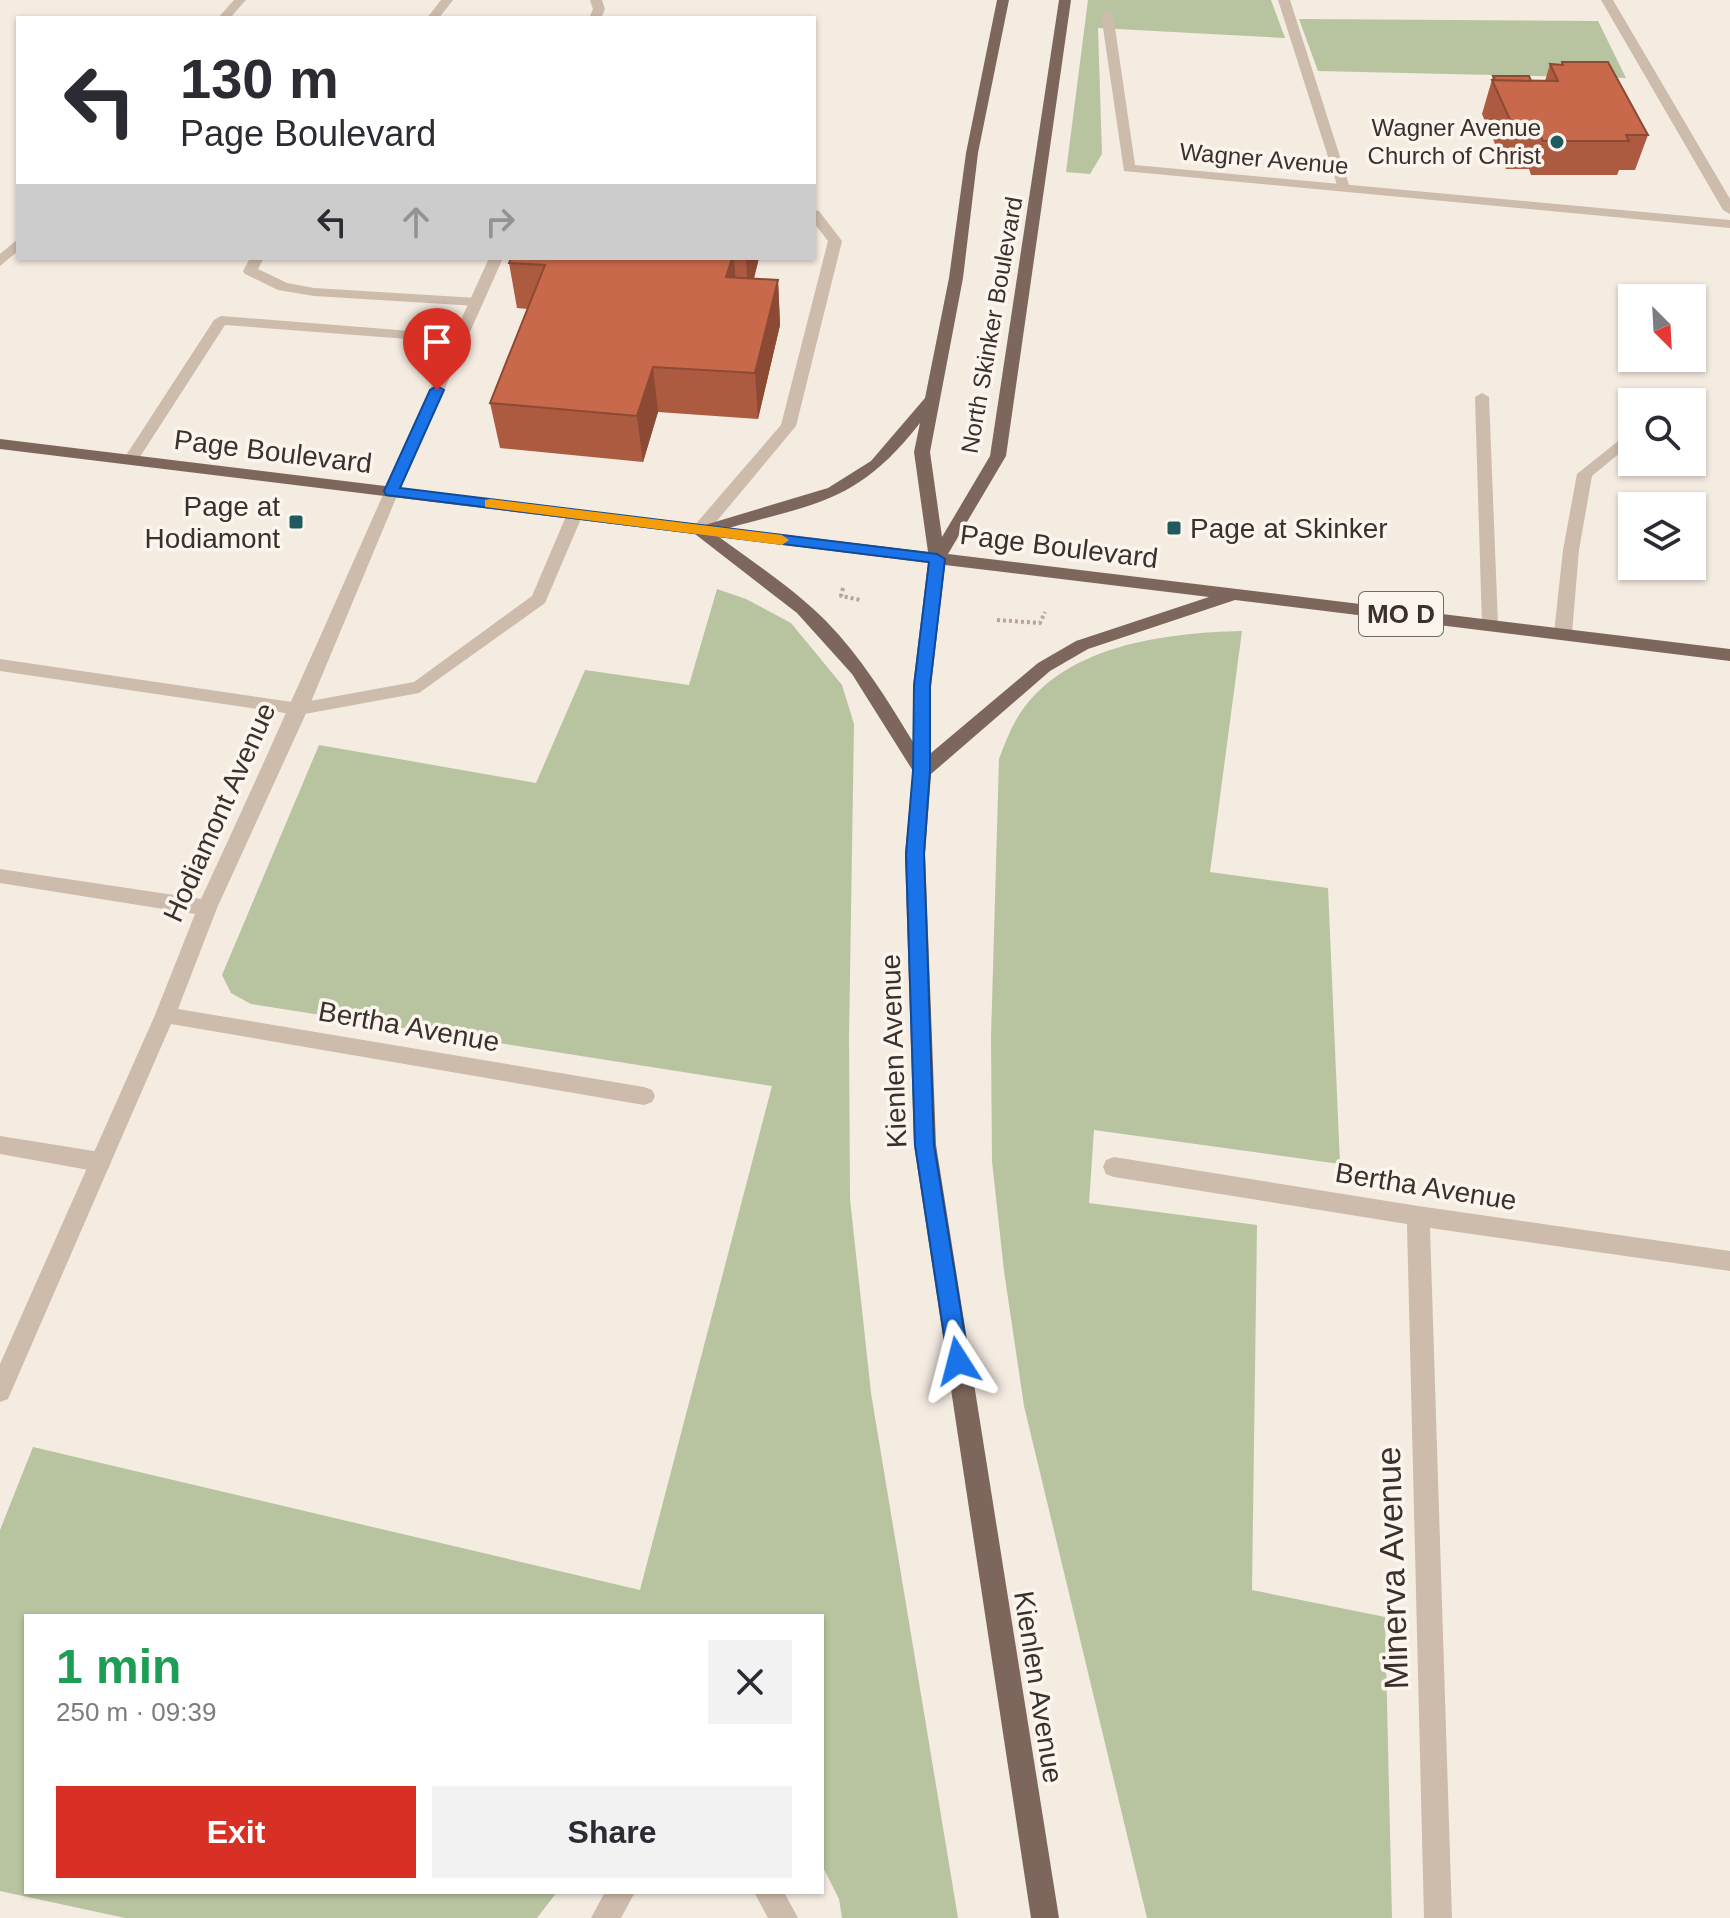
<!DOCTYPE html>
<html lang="en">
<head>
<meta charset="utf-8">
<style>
  body { margin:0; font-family:Arial,sans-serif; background:#f2f2f3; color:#2b2b33; height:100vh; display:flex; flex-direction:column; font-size:30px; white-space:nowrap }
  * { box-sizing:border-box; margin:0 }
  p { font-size:26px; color:#7c7c81 }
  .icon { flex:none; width:44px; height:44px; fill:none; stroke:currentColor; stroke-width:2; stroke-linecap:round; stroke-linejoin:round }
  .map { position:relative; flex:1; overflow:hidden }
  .details { position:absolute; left:24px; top:1614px; width:800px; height:280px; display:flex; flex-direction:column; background:#fff; border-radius:0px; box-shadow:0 2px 6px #0004 }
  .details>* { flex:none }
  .banner { position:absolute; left:16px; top:16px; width:800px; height:244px; border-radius:0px; box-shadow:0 2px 6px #0004; background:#fff; color:#2b2b33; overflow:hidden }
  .needle { width:52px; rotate:156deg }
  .controls { position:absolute; left:1618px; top:284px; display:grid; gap:16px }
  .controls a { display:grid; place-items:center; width:88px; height:88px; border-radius:0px; background:#fff; box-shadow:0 2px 6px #0004; font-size:40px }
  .pin { position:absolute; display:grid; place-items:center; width:68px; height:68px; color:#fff; margin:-82px -34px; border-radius:50% 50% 50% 0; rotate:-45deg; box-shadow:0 0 8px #0007 }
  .pin .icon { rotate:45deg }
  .me { position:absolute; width:88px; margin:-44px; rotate:351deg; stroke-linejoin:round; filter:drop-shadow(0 0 6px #0008) }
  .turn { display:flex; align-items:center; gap:28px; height:168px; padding:0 32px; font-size:36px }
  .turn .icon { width:104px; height:104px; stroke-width:2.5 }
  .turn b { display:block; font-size:56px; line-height:68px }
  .lanes { display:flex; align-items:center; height:76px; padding:0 32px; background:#0003; justify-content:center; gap:40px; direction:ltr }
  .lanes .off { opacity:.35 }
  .round { display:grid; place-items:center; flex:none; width:84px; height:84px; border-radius:0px; background:#f2f2f3 }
  .overview { display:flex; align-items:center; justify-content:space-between; height:136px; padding:0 32px }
  h1 { font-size:48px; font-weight:600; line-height:60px; color:#1e9e55 }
  .primary-button { display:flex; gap:16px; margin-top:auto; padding:16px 32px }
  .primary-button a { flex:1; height:92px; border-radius:0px; background:#d93025; color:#fff; font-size:32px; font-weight:600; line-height:92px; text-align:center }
  .primary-button a+a { background:#f2f2f3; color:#2b2b33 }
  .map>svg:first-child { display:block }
  .green { fill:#b8c4a0 }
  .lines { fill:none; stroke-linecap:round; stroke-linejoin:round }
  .path { stroke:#b9a596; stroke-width:4; stroke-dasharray:3 3; stroke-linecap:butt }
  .service { fill:#cdbbac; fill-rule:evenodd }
  .minor { fill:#cdbbac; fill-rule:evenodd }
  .primary { fill:#7d675c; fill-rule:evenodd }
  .wall { fill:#ac5a40 }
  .shaded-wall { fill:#8c4a34 }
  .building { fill:#c8694b; stroke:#8c4a34; stroke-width:2 }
  .route { fill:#1a73e8; stroke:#114b97; stroke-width:2 }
  .slow { fill:#f59e0b }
  .poi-dot { fill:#1f5a5e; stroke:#fbf5ee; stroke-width:3 }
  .labels { text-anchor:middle; stroke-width:7; stroke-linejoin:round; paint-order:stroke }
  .far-poi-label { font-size:24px; fill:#3b302b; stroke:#fbf5ee; text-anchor:end }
  .far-street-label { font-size:24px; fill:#3b302b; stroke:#fbf5ee }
  .shield { fill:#fbf5ee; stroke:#756b66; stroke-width:2 }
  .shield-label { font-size:26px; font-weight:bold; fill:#3b302b }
  .street-label { font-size:28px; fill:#3b302b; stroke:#fbf5ee }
  .poi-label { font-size:28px; fill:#3b302b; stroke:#fbf5ee; text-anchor:end }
  .near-street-label { font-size:34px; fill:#3b302b; stroke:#fbf5ee }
</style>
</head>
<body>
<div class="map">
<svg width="1730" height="1918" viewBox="0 0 1730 1918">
  <rect width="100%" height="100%" fill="#f4ebe1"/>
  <g class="green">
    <polygon points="1088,0 1271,0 1285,38 1098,28 1102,154 1090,174 1066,172"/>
    <polygon points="1299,19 1598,21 1626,78 1318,71"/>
    <polygon points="717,589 746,599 791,623 842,685 854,724 849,1037 850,1199 871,1393 958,1918 842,1918 839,1899 822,1865 822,1616 26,1616 26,1892 557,1892 537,1918 125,1918 0,1891 0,1530 33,1447 640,1590 772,1086 251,1004 231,993 222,975 319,745 536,783 585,670 689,685"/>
    <path d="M1242,631L1210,872L1328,888L1340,1164L1094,1130L1089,1203L1257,1225L1252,1590L1385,1617L1392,1918H1147L1024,1406L1004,1271L992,1161L991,1038L999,759C1004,746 1009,732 1016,720C1060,645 1164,633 1242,631Z"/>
  </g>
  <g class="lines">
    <g class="path">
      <polyline points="843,588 841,596 861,600"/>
      <polyline points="997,620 1040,623 1045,612"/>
    </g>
    <g class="service">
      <polygon points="441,0 453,0 439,18 427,18"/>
      <polygon points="1278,0 1290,0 1350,188 1349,191 1338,188"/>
      <polygon points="814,210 819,211 842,241 796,426 706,534 694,534 694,526 781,425 828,241 814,223"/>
      <polygon points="250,258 264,258 258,269 287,283 314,288 477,298 484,302 477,306 314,296 278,290 245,274 243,271"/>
      <polygon points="221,316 460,335 467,339 460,343 225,325 136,463 126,463 123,460 214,320"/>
      <polygon points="1482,393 1489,397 1498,625 1490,631 1482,625 1475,397"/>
      <polygon points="1632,430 1632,443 1592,476 1579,550 1572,633 1563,639 1557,637 1554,633 1563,550 1577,474"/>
      <polygon points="575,509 583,514 545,603 419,693 299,715 0,671 0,659 299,703 414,682 532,596 567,514"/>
      <polygon points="0,1136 100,1152 108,1155 111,1162 108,1169 100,1172 0,1154"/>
    </g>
    <g class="minor">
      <polygon points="234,0 246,0 230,18 218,18"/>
      <polygon points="590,0 602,0 605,9 601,18 589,18 593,9"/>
      <polygon points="1601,0 1613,0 1730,199 1730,214 1723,210"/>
      <polygon points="1107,11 1113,14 1135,165 1730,220 1730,228 1124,171 1101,14"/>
      <polygon points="18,239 18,251 0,266 0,254"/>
      <path d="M489,258H503L399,491L308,709L217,908L178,1009L644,1087L652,1090L655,1096L652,1102L644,1105L171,1024L8,1399L0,1402V1364L155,1015L195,914L0,883V869L201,899C300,687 392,471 489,258Z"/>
      <polygon points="1114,1157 1418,1206 1730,1251 1730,1271 1430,1228 1452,1918 1424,1918 1407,1224 1114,1177 1106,1174 1103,1167 1106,1160"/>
      <polygon points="605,1892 635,1892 621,1918 591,1918"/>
      <polygon points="754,1892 784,1892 798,1918 768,1918"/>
    </g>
    <path class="primary" d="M997,0H1009L978,153L963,278L930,452L942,537L990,456L1059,0H1071L1006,456L948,554L1730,649V661L1235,600L1088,649L1050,671L931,774L925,854L936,1145L1059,1918H1031L914,1145L905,854L913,771L852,674L797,613L695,534L0,449V439L705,525L828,488L871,461L925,398L949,278L966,153ZM920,423L914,452L928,552L729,528C819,503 859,501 920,423ZM719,537L928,563L913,686V742C887,699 861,657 826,621C794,589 756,564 719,537ZM945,565L1209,597L1076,641L1038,663L931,753V686Z"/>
  </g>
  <g class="wall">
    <polygon points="1562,62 1648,135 1635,170 1619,170 1617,175 1531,175 1529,169 1506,169 1482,114 1493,76 1531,81 1545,81 1550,64 1561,65"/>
    <polygon points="511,258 759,258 754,279 778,280 780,325 758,419 658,412 643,462 500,448 490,403 528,309 517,308 509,263"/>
  </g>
  <g class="shaded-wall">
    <polygon points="732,258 734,258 737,298 726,277"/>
    <polygon points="746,258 759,258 748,298"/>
    <polygon points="778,280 780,325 758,419 755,373"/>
    <polygon points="653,367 658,412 643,462 637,416"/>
  </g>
  <g class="building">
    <polygon points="1562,62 1608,62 1648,135 1626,135 1629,141 1543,141 1540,135 1517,135 1492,80 1558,81 1550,64 1563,65"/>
    <polygon points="1493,76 1529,76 1531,81 1495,80"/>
    <polygon points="511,258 732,258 726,277 778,280 755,373 653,367 637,416 490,403 545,265 509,263"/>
  </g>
  <polygon class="route" points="437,386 444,390 400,488 937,554 945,559 930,686 930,771 924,854 934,1145 969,1361 966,1369 958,1372 951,1369 948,1361 915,1145 906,854 913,771 914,686 929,562 386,495 384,491 430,390"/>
  <polygon class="slow" points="490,499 782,535 789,540 782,545 485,507 485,500"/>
  <g class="poi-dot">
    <circle cx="1557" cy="142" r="8"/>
    <rect x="288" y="514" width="16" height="16" rx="4"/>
    <rect x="1166" y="520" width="16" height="16" rx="4"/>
  </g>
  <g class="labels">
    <g class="far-poi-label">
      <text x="1541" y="136">Wagner Avenue<tspan x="1541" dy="28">Church of Christ</tspan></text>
    </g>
    <g class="far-street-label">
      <text transform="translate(1264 159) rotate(5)" y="8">Wagner Avenue</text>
      <text transform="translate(992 325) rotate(-80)" y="8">North Skinker Boulevard</text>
    </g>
    <rect class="shield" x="1359" y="592" width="84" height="44" rx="6"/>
    <g class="shield-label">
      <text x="1401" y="623">MO D</text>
    </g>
    <g class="street-label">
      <text transform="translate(273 451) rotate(7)" y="10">Page Boulevard</text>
      <text transform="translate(1059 546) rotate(7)" y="10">Page Boulevard</text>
      <text transform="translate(219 812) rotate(-66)" y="10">Hodiamont Avenue</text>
      <text transform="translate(409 1026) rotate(10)" y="10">Bertha Avenue</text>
      <text transform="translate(893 1051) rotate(-92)" y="10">Kienlen Avenue</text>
      <text transform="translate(1426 1186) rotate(9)" y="10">Bertha Avenue</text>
      <text transform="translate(1039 1687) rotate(81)" y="10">Kienlen Avenue</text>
    </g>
    <g class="poi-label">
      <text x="280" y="516">Page at<tspan x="280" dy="32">Hodiamont</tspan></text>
      <text x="1190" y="538" text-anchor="start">Page at Skinker</text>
    </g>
    <g class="near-street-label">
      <text transform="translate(1392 1568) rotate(-92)" y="12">Minerva Avenue</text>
    </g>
  </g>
</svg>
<div class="controls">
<a><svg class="needle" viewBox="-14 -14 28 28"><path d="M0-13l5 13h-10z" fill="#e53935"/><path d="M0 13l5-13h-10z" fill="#7c7c81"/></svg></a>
<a><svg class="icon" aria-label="search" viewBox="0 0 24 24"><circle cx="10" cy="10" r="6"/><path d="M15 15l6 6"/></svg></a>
<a><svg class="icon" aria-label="layers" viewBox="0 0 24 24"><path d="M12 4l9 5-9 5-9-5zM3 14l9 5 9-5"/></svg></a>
</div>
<div class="pin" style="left:437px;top:390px;background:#d93025"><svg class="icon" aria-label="arrive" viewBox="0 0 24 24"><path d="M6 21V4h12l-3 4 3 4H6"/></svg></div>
<svg class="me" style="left:958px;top:1361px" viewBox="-20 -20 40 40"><path d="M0-17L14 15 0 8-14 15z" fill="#1a73e8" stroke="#fff" stroke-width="4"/></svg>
<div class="banner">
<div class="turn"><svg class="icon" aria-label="left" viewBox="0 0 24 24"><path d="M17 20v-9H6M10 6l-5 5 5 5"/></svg><div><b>130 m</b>Page Boulevard</div></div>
<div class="lanes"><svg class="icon" aria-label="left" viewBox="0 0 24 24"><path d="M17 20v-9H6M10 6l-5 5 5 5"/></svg><svg class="icon off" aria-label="ahead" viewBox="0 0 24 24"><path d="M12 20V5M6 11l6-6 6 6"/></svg><svg class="icon off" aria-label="right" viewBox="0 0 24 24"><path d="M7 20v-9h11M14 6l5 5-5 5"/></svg></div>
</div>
<section class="details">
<div class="overview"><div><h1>1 min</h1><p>250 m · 09:39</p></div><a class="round"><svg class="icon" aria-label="close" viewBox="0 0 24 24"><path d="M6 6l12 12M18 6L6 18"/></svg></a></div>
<div class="primary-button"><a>Exit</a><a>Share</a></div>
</section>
</div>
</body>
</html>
